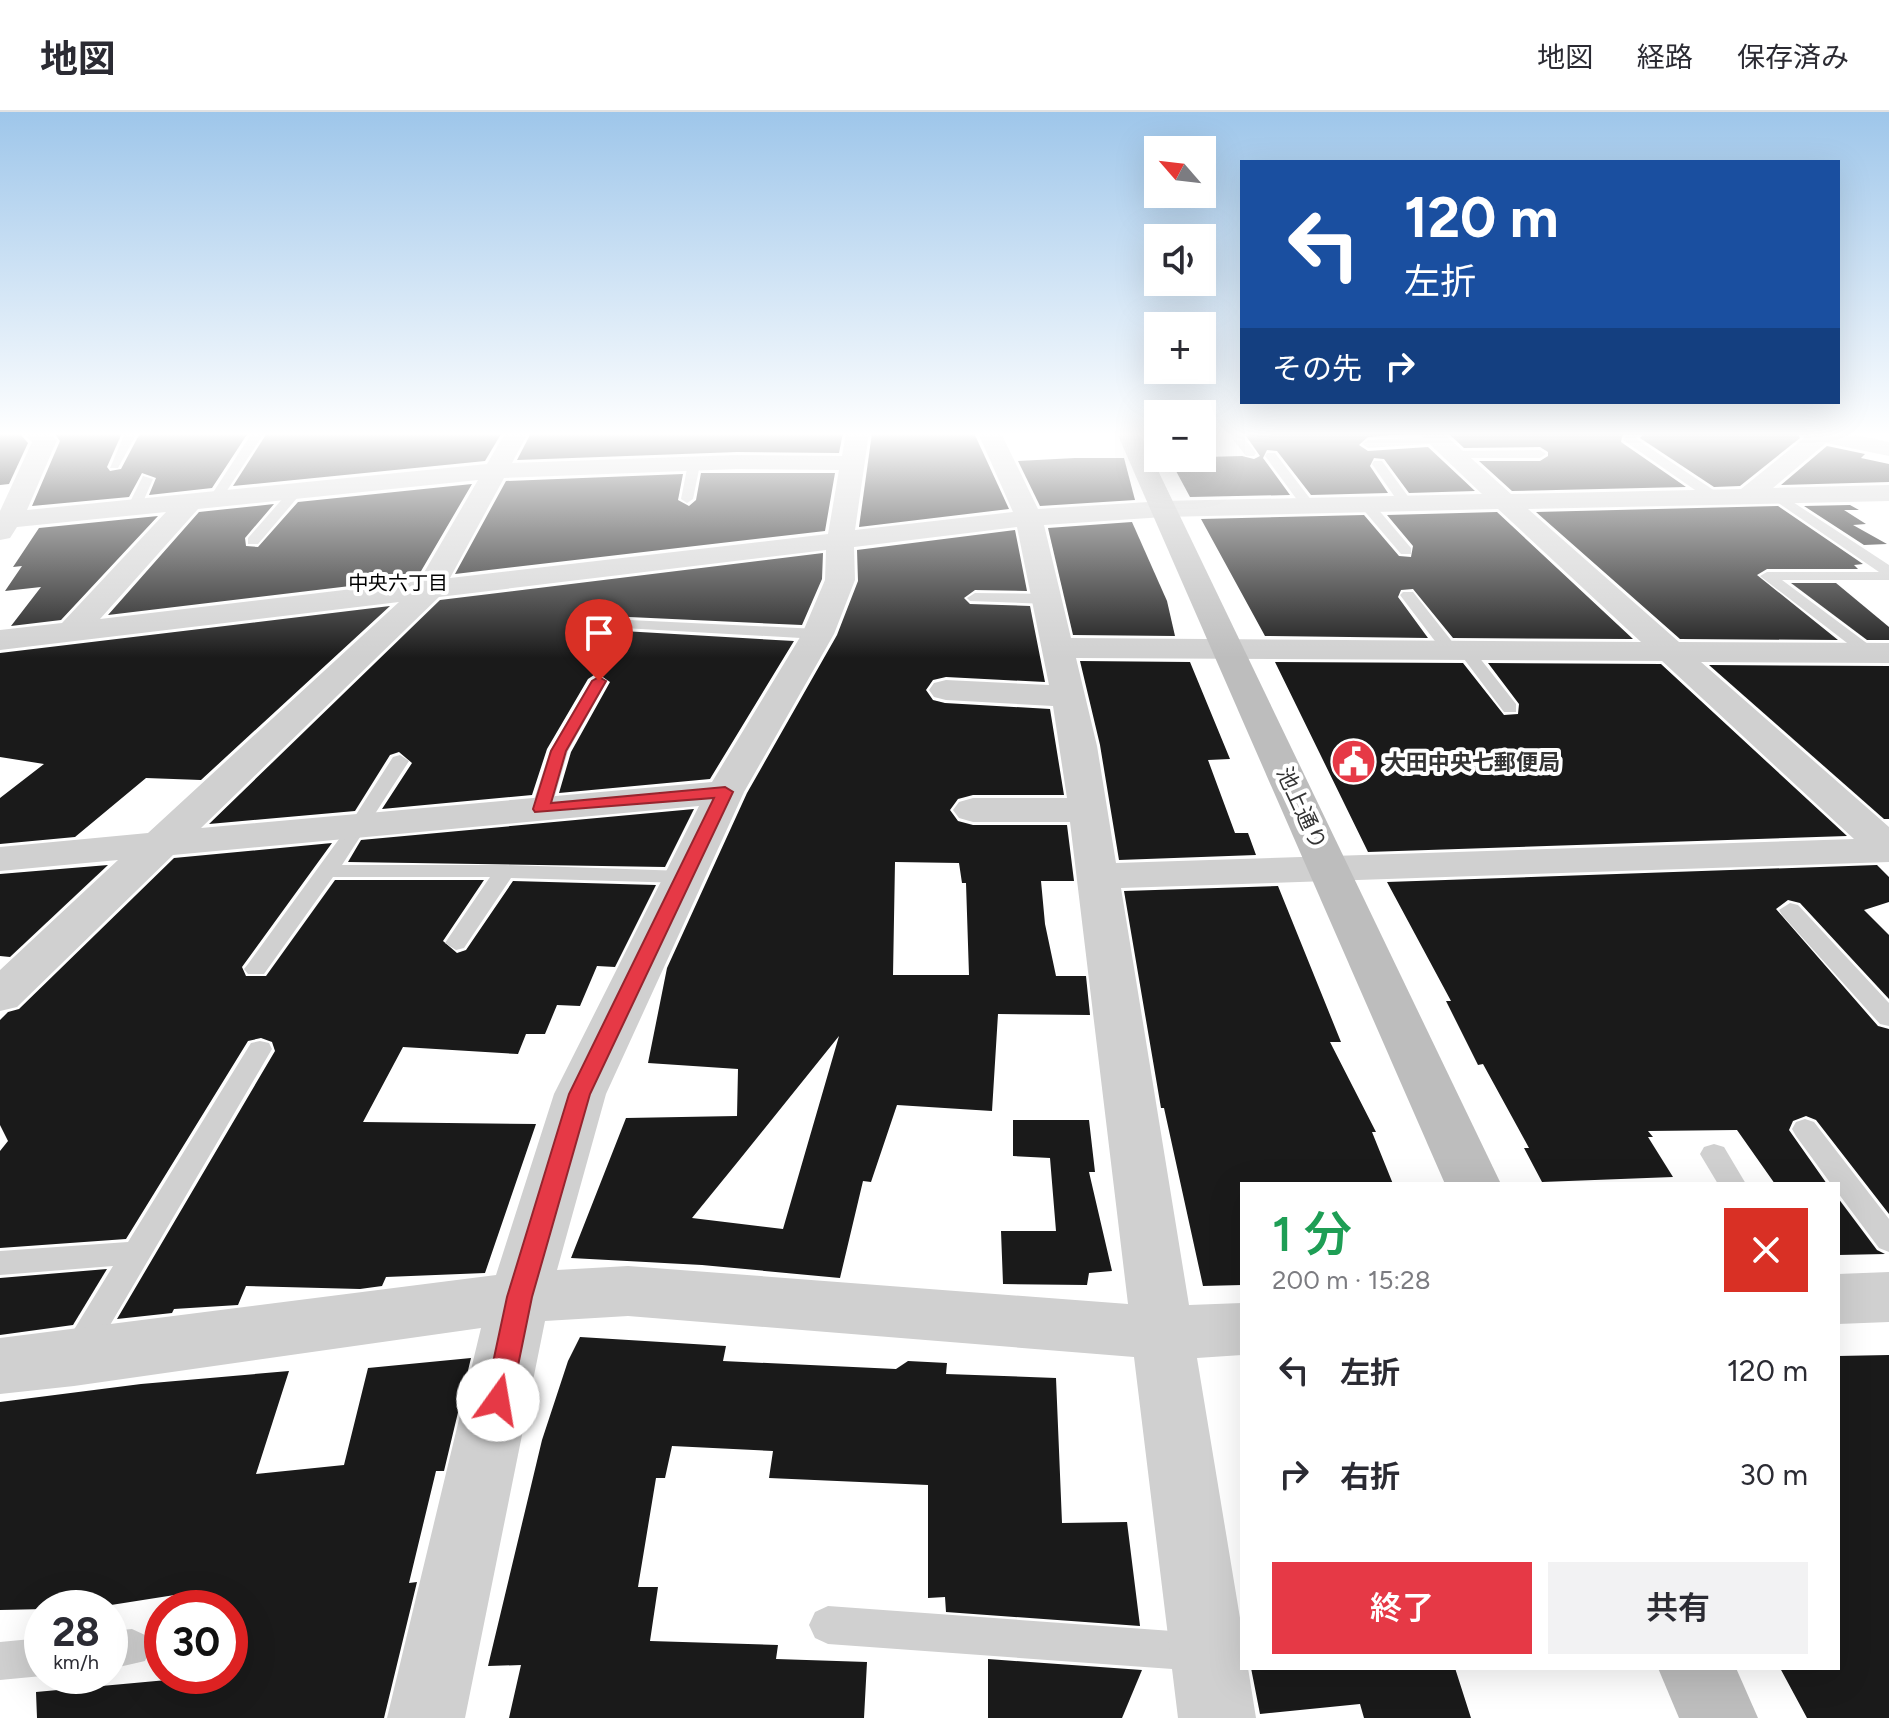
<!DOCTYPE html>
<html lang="ja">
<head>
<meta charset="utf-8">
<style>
  body { margin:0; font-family:Figtree,"Noto Sans JP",sans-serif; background:#f2f2f3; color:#2b2b33; height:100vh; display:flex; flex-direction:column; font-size:30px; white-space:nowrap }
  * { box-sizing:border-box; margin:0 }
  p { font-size:26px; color:#7c7c81 }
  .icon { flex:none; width:44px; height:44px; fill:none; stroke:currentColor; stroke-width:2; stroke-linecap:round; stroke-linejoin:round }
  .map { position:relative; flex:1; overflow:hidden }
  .panel { position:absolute; left:1240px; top:1070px; width:600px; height:488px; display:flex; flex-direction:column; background:#fff; border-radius:0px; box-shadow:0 8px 32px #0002 }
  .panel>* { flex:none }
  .top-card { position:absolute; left:1240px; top:48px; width:600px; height:244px; border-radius:0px; box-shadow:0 8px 32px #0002; background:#1a4fa0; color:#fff; overflow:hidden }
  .needle { width:52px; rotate:298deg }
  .tools { position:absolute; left:1144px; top:24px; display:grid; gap:16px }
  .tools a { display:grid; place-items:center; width:72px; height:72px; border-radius:0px; background:#fff; box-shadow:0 8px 32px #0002; font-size:40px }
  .speed { position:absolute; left:24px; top:1478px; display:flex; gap:16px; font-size:40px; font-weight:700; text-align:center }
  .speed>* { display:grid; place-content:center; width:104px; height:104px; border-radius:50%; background:#fff; box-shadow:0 8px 32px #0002; line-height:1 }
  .speed small { font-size:20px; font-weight:400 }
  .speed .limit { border:12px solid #d22; background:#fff; color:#111 }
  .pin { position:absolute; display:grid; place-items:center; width:68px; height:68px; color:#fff; margin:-82px -34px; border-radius:50% 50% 50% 0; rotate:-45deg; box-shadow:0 0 8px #0007 }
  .pin .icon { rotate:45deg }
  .me { position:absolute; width:88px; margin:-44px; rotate:13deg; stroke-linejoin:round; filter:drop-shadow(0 0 6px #0008) }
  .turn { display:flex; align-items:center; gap:28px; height:168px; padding:0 32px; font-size:36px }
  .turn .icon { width:104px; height:104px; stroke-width:2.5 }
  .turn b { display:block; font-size:56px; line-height:68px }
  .then { display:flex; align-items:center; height:76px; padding:0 32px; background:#0003; gap:16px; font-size:30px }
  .round { display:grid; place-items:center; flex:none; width:84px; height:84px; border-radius:0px; background:#f2f2f3 }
  .overview { display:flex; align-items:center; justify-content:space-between; height:136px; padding:0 32px }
  h1 { font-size:48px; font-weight:600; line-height:60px; color:#1e9e55 }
  .cta { display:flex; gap:16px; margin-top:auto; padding:16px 32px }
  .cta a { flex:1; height:92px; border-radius:0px; background:#e63946; color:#fff; font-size:32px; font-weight:600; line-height:92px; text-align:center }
  .cta a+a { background:#f2f2f3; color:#2b2b33 }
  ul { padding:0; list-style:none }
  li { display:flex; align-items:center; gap:24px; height:104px; padding:0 32px }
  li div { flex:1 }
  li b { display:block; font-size:30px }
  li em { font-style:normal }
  header { display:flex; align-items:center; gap:48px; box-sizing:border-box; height:112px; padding:0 40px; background:#fff; border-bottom:2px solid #e1e1e2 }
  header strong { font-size:38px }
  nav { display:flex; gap:44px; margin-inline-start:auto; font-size:28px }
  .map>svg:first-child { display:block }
  .building { fill:#1a1a1a; fill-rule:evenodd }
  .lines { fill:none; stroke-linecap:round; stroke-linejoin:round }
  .service { fill:#d0d0d0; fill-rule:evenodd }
  .minor { fill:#d0d0d0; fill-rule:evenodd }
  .tertiary { fill:#d0d0d0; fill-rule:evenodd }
  .secondary { fill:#bdbdbd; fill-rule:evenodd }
  .route { fill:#e63946; stroke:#96252e; stroke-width:2 }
  .labels { text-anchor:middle; stroke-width:8; stroke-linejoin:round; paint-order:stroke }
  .far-neighbourhood-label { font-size:20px; fill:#000; stroke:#fff }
  .poi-label { font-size:22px; font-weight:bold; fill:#333; stroke:#fff; text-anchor:start }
  .street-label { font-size:22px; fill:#333; stroke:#fff }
</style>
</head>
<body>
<header>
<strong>地図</strong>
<nav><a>地図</a><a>経路</a><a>保存済み</a></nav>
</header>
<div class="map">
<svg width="1889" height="1606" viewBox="0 0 1889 1606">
  <rect width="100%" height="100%" fill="#fff"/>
  <g class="building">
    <polygon points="0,321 19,321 28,331 9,372 0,373"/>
    <polygon points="54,321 122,321 107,355 110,359 121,357 140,321 248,321 212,376 149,383 156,366 142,361 129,385 32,394 60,329"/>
    <polygon points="267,321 488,321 501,322 485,349 233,374"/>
    <polygon points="531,321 721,322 843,321 839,341 737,340 517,348"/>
    <polygon points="872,321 974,321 1009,397 859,415"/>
    <polygon points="1244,321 1415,321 1368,325 1359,333 1368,339 1428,335 1475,379 1409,381 1384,347 1374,346 1370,354 1388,381 1311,383 1277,339 1267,338 1263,346 1290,383 1190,385 1169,346 1242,344 1254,347 1260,344"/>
    <polygon points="1448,321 1623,321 1621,330 1686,375 1512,379 1479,349 1540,349 1548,344 1548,340 1540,335 1464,336"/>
    <polygon points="1645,321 1797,321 1800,326 1740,374 1714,375 1640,326"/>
    <polygon points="1827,334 1865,342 1861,346 1889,352 1889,370 1781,373"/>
    <polygon points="1075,346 1124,346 1135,388 1040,394 1018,349"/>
    <polygon points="701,361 835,361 825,419 455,462 506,369 683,362 678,388 689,394 696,388"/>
    <polygon points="472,372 417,466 108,503 199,400 274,392 245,426 246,434 258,435 298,390"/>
    <polygon points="1850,393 1859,398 1844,398 1866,412 1853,413 1887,432 1864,433 1804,394"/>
    <polygon points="1778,394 1863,452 1854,453 1858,457 1767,457 1757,463 1838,528 1680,527 1536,400"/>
    <polygon points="1497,400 1633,527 1453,526 1413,477 1401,478 1398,485 1428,526 1265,524 1201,407 1364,403 1399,444 1411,445 1413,434 1387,403"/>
    <polygon points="158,404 61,508 11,514 41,475 5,479 22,454 13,455 39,416"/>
    <polygon points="1132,410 1167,489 1175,524 1073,523 1048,416"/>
    <path d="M1015,418L1027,479L975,478L964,486L970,492L1030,494L1045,570L946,565L933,568L926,578L933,588L945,591L1050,597L1064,683H973L958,687L950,698L958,709L973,713H1067L1074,769H1041L1045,812L1056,864H1086L1090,903L998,902L992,999L897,993L871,1070L863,1069L840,1166L702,1153L571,1146L626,1006L737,1004L738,957L648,951L667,856L747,681L837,523L858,469L857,438ZM895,750L959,751L962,771H966L969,863H893ZM839,924L783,1117L692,1106L736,1052Z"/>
    <polygon points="823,441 822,467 802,513 629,505 621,508 623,519 794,529 710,667 559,681 571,640 610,570 597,561 588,567 547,637 532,683 382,697 412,651 399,640 390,643 355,699 209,712 440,488"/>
    <polygon points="1791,471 1836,471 1889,515 1889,528 1867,528"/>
    <polygon points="390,494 201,668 146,666 75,725 0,732 0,686 44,652 0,645 0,541"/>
    <polygon points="1080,549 1190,550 1230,647 1208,648 1235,721 1248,721 1256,743 1119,748 1100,633"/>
    <polygon points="1275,550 1463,551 1504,603 1518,602 1519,592 1488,551 1661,552 1847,724 1368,740"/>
    <polygon points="1709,553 1889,554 1889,707 1884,707"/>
    <polygon points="694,697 665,755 348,750 361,728"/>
    <polygon points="332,731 242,855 246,864 266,864 335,768 484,768 443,829 457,841 466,838 513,769 656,773 615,855 597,854 580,894 557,893 545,922 526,922 518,942 403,935 363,1010 536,1012 485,1161 386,1165 382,1174 360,1177 246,1174 238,1193 174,1197 172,1201 117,1207 275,939 272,930 261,926 248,929 126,1127 0,1136 0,1039 8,1029 0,1013 0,908 8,900 19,897 174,746"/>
    <polygon points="108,753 10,845 0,844 0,762"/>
    <polygon points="1877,753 1889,765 1889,790 1864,798 1889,823 1889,887 1800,791 1788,788 1776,797 1878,914 1889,917 1889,1102 1816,1008 1806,1004 1793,1009 1789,1018 1827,1072 1775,1072 1737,1018 1648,1019 1653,1025 1648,1025 1673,1065 1542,1070 1524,1036 1529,1036 1483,952 1478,953 1446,889 1451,889 1387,770"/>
    <polygon points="1278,774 1341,930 1330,930 1376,1020 1372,1020 1393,1072 1242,1072 1242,1173 1203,1174 1164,996 1161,996 1124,779"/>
    <polygon points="1013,1008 1089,1008 1095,1060 1089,1060 1112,1159 1089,1161 1087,1173 1003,1172 1001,1119 1056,1119 1050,1046 1013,1044"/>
    <polygon points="1838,1086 1877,1138 1885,1142 1838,1143"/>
    <polygon points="107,1157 73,1213 0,1223 0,1166"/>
    <polygon points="580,1225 726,1234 723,1249 896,1257 908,1249 947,1251 946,1262 1056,1266 1062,1411 1127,1410 1140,1514 946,1500 945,1485 928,1486 928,1373 769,1366 773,1339 672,1334 665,1366 656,1366 638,1475 658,1475 650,1529 778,1533 776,1547 867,1550 864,1606 509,1606 521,1553 488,1554 542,1328 568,1249"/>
    <polygon points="1889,1243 1889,1606 1807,1606 1780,1556 1838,1556 1838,1244"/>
    <polygon points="471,1246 444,1359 436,1359 409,1471 417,1470 384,1606 37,1606 36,1580 167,1568 168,1564 230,1564 230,1496 190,1496 194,1482 180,1486 181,1482 92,1496 0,1498 0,1290 141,1272 289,1259 256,1362 344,1353 368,1256"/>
    <polygon points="988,1547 1142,1558 1122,1606 988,1606"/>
    <polygon points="1251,1556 1455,1556 1471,1606 1364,1606 1360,1592 1260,1602"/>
  </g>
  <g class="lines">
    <g class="service">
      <polygon points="125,321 137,321 118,356 110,356"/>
      <polygon points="252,321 264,321 219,391 209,391 208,388"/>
      <polygon points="1228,321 1240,321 1256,341 1254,344 1246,344"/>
      <polygon points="1627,321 1642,321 1635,326 1718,381 1718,387 1708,387 1623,328"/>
      <polygon points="1439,325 1443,327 1443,331 1368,336 1362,332 1368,328"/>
      <polygon points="1454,339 1540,338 1546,342 1540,346 1450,346 1448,343"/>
      <polygon points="1267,341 1275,341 1315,393 1313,396 1303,396 1265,344"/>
      <polygon points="694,348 700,352 693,387 687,391 681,387 688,352"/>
      <polygon points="1374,349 1382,349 1413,391 1411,394 1401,394 1372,352"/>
      <polygon points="143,364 153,367 139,399 129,399 127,396"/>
      <polygon points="292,376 303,379 258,432 248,432 248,426"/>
      <polygon points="1776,379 1889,453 1889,468 1782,468 1876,538 1876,544 1864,544 1760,464 1767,460 1879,460 1771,386 1771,380"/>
      <polygon points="1361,389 1371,389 1411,436 1411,442 1401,442 1361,395"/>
      <polygon points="1403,480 1413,480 1458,537 1471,535 1516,592 1516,600 1504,600 1458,539 1444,541 1400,483"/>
      <polygon points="975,481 1048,482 1056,487 1048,492 970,489 967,486"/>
      <polygon points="629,508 818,517 826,522 818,527 623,516 623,510"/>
      <polygon points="599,564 607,569 568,639 551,697 541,703 534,701 531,697 550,639 591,569"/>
      <polygon points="400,643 409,649 342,753 505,753 684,759 695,765 684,771 511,766 464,836 456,838 445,831 490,765 333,765 264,862 248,862 244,857 248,852 350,712 393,645"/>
      <polygon points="1790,791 1798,793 1889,891 1889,914 1880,912 1782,803 1779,798"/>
      <polygon points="260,929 269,931 272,937 89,1249 78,1253 67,1249 62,1239 67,1229 113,1154 0,1163 0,1139 128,1130 251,931"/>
      <polygon points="1805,1007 1814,1010 1889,1107 1889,1140 1879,1136 1838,1081 1838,1072 1831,1072 1796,1024 1792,1017 1796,1010"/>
      <polygon points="1714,1032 1724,1035 1746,1072 1718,1072 1700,1042 1704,1035"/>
      <polygon points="828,1494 1200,1521 1213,1527 1219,1540 1213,1553 1200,1559 828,1532 815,1526 809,1513 815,1500"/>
      <polygon points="132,1517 145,1523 151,1536 145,1549 110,1557 110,1519"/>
      <polygon points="42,1526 42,1564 0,1568 0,1530"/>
    </g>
    <path class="minor" d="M22,321H50L57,328L27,398L487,352L505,321H528L512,351L737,343L842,344L846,321H869L855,418L1013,400L978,321H1001L1038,397L1164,389L1482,382L1418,321H1443L1511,382L1741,377L1804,326L1800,321H1846L1889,330V344L1826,331L1773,376L1889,373V389L1528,397L1679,530L1889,531V551L1701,550L1889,715V750L1121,776L1189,1193L1242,1191V1243L1197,1246L1242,1518V1556H1248L1256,1606H1178L1134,1245L628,1204L545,1209L465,1606H387L481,1216L74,1274L0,1282V1226L496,1163L554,982L699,694L173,743L17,895L0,899V858L118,748L0,759V735L148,721L399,490L0,538V518L62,511L166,400L17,415L10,426L0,428V399L32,330ZM737,357L839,358L828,422L450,466L504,366ZM478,368L419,469L100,507L198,397ZM1498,397L1641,530L1071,526L1044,413L1164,405ZM1017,415L1049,573L946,568L934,571L929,578L934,585L946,588L1053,594L1067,686H973L959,690L953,698L959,706L973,710H1070L1128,1192L628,1154L557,1158L606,982L744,680L834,522L855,468L854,435ZM826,438L825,468L802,522L712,670L201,716L439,485ZM1076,546L1662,549L1854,727L1116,751L1097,634Z"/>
    <polygon class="tertiary" points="1889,1160 1889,1210 1838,1212 1838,1162"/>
    <g class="secondary">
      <polygon points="1117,321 1140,321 1501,1072 1445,1072"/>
      <polygon points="1658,1556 1736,1556 1758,1606 1679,1606"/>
    </g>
  </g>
  <linearGradient id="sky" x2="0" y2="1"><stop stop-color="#9ec6ea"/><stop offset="0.59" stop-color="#fff"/><stop offset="1" stop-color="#fff" stop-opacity="0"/></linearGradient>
  <rect width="1889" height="546" fill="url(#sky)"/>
  <polygon class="route" points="599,565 606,569 566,639 551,691 725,675 733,680 590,982 532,1185 511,1288 508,1297 498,1300 488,1297 485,1288 507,1185 569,982 714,686 535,700 533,697 551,639 592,569"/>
  <defs>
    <symbol id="civic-disc" viewBox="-11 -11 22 22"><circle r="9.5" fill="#e63946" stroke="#fff"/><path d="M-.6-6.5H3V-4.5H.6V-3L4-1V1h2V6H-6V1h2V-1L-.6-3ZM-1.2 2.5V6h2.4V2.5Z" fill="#fff"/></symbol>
  </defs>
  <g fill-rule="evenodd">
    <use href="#civic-disc" x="1328" y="624" width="51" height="51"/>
  </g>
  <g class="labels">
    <g class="far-neighbourhood-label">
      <text x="398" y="478">中央六丁目</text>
    </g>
    <g class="poi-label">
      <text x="1384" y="658">大田中央七郵便局</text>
    </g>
    <g class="street-label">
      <text transform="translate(1302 696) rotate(65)" y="8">池上通り</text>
    </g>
  </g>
</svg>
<div class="tools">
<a><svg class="needle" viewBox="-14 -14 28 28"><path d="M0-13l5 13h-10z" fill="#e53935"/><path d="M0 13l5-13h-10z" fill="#7c7c81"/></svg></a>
<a><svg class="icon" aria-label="sound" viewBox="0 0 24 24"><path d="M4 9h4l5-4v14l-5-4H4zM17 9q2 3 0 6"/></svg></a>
<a>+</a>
<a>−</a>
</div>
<div class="speed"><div>28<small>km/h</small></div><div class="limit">30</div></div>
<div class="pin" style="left:599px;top:569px;background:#d93025"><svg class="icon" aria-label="arrive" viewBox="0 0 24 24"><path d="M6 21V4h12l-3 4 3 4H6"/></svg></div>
<svg class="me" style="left:498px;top:1288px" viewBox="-20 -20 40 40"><circle r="19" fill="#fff"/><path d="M0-13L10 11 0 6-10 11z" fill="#e63946"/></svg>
<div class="top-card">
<div class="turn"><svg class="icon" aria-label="left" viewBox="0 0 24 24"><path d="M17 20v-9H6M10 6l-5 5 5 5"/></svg><div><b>120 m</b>左折</div></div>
<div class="then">その先<svg class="icon" aria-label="right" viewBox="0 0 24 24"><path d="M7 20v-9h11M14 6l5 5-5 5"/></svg></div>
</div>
<section class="panel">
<div class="overview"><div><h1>1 分</h1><p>200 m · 15:28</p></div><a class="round" style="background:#d93025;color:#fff"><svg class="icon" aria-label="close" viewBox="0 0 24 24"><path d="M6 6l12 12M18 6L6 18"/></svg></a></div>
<ul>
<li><svg class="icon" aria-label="left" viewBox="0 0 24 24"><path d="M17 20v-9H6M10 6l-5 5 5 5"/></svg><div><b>左折</b></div><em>120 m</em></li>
<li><svg class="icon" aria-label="right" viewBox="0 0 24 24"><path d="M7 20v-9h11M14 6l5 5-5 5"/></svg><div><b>右折</b></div><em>30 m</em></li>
</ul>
<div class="cta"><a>終了</a><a>共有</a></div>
</section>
</div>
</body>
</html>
